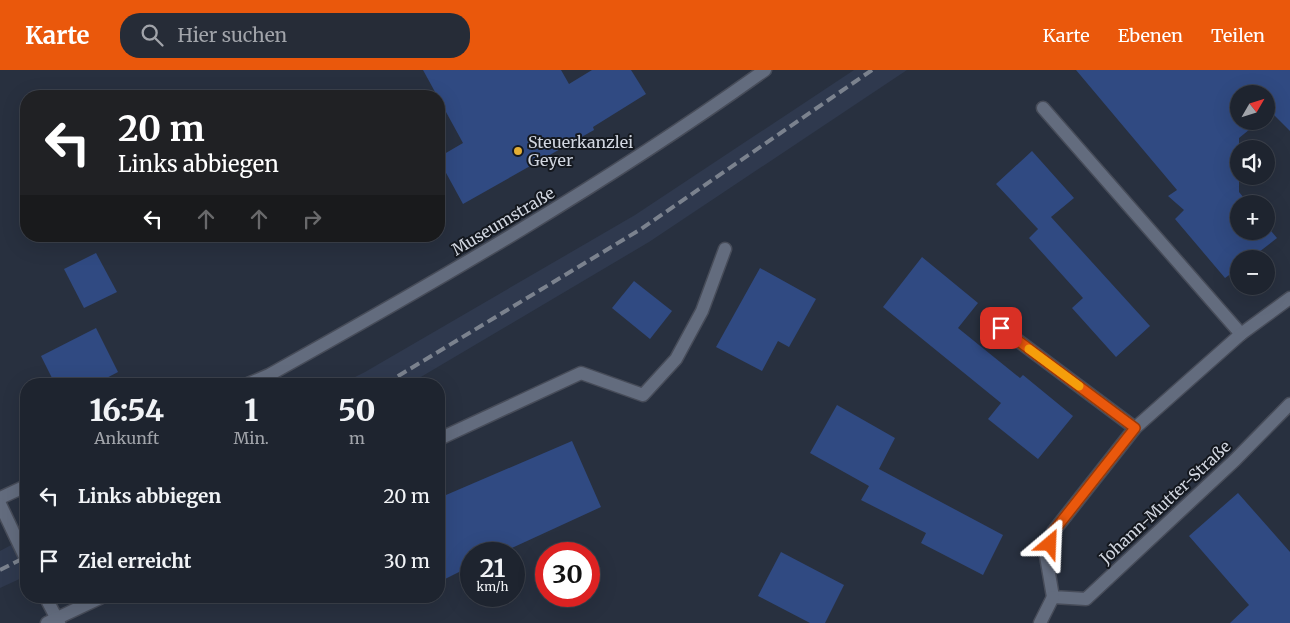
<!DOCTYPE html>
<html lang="de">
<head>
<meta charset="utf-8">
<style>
  body { margin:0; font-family:Merriweather,serif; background:#262c37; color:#f1f3f6; height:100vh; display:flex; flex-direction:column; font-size:19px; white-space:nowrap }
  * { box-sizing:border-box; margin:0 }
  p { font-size:16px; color:#a1a4aa }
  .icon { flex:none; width:28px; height:28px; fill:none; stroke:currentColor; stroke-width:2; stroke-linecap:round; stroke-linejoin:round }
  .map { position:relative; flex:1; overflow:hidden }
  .side { position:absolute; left:20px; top:308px; width:425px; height:225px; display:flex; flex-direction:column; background:#1e242f; border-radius:20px; box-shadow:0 5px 20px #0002,0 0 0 1px #3c414b }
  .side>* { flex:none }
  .hud { position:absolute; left:20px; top:20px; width:425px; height:152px; border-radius:20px; box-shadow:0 5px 20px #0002,0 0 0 1px #3c414b; background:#202124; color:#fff; overflow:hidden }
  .needle { width:32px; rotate:51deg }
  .tools { position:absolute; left:1230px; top:15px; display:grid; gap:10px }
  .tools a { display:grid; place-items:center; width:45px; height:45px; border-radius:50%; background:#1e242f; box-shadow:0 5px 20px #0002,0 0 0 1px #3c414b; font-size:25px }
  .speed { position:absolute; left:460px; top:472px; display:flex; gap:10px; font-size:25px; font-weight:700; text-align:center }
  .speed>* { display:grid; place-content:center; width:65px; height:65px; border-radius:50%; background:#1e242f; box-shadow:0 5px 20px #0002,0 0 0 1px #3c414b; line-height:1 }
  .speed small { font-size:12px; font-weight:400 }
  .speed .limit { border:8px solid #d22; background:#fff; color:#111 }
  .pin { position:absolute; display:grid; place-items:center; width:42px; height:42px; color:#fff; margin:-21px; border-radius:10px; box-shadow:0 2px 8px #0006 }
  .me { position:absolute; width:55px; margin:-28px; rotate:26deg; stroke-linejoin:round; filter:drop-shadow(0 0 4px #0008) }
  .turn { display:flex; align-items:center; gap:18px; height:105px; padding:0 15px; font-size:22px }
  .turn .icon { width:65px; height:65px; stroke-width:2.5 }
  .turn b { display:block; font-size:35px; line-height:42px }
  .lanes { display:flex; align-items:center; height:48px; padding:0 15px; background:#0003; justify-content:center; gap:25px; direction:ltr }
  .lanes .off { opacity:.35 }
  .eta { display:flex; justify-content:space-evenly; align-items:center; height:85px; text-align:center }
  .eta b { font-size:30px; font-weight:800; line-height:35px }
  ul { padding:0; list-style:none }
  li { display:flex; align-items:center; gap:15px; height:65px; padding:0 15px }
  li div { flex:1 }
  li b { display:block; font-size:19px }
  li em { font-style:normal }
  header { display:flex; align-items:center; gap:30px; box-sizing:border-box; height:70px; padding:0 25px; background:#ea580c; color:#fff }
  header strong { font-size:24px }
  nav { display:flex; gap:28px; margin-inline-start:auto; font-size:18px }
  .search { width:350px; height:45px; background:#262c37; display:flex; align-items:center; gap:12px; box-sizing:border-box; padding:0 18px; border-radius:20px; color:#a1a4aa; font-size:19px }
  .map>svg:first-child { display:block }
  .built { fill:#2f394e }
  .building { fill:#304a82 }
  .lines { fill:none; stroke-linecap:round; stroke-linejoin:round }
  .minor-casing { stroke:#474c59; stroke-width:15 }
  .minor { stroke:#636c7e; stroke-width:12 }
  .rail { stroke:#7b828e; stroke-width:4; stroke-dasharray:10 5; stroke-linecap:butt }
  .route-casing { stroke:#983908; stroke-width:12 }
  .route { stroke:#ea580c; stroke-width:9 }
  .slow { stroke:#f59e0b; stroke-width:9 }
  .poi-dot { fill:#e3ae35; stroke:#14181f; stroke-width:2 }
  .labels { text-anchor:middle; stroke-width:4; stroke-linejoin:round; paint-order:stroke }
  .poi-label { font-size:16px; fill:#d1d6e0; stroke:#14181f; text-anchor:start }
  .street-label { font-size:16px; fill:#d1d6e0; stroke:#14181f }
</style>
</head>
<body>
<header>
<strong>Karte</strong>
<div class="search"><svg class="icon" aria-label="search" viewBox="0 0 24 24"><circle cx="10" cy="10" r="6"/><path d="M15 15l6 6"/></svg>Hier suchen</div>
<nav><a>Karte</a><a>Ebenen</a><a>Teilen</a></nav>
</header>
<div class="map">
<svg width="1290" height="553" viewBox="0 0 1290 553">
  <rect width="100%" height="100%" fill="#28303f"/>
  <g class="built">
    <polygon points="854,0 907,0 649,172 409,314 341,314 365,302 635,145"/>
    <polygon points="26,467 26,506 0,518 0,481"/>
  </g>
  <g class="building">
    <polygon points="423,0 561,0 569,14 592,0 631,0 646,24 593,57 594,60 463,134 439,90 439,87 463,73"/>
    <polygon points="1076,0 1290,0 1290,61 1271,42 1266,46 1266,24 1239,24 1239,51 1260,51 1239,68 1239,122 1249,134 1239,134 1239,161 1266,161 1266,155 1277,168 1250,189 1239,189 1239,198 1225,208 1175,149 1184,140 1168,126 1177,120"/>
    <polygon points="1032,81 1074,128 1051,147 1150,256 1116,287 1072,238 1083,228 1029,168 1044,153 1038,159 996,114"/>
    <polygon points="96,183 117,222 84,238 64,199"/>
    <polygon points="922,187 978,233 958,258 1020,308 1023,305 1073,346 1038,389 988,349 1001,333 883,237"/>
    <polygon points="760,198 816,229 789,277 778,271 762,301 716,277"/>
    <polygon points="634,211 672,241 650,269 612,238"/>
    <polygon points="96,258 118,302 95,314 55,314 41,286"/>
    <polygon points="837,335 895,368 879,399 1003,465 983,505 921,473 926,463 861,430 869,416 810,383"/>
    <polygon points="572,371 601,437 499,484 471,484 471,496 439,512 439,428"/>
    <polygon points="1238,423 1290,482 1290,553 1230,553 1249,535 1189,466"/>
    <polygon points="781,482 844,515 825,553 810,553 758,526"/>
  </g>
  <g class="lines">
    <defs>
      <g id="minor">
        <polyline points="1043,38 1241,264"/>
        <polyline points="1290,228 1241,264 1135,358 1053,462 1046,486 1053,527 1086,529 1235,390 1290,334"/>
        <polyline points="1001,258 1135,358"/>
        <path d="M248,314L269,305C439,210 607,113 765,0"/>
        <polyline points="439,369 581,303 643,325 676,289 702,241 725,179"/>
        <polyline points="0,428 26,416"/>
        <polyline points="0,434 26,489"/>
        <polyline points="45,526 59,553"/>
        <polyline points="47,553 104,526"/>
        <polyline points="1040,553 1053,527"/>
      </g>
    </defs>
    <use href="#minor" class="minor-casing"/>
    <use href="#minor" class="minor"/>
    <g class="rail">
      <polyline points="385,314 641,159 872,0"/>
      <polyline points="0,500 26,487"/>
    </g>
  </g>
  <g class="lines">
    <defs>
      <polyline id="route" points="1001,258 1135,358 1053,462 1050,474"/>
    </defs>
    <use href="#route" class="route-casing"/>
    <use href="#route" class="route"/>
    <polyline class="slow" points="1029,279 1079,316"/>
  </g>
  <circle class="poi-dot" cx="518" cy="81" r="5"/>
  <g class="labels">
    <g class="poi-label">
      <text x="528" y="78">Steuerkanzlei<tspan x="528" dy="18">Geyer</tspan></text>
    </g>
    <g class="street-label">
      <text transform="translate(503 151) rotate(-31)" y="6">Museumstraße</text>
      <text transform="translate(1165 432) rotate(-43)" y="6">Johann-Mutter-Straße</text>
    </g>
  </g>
</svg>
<div class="tools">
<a><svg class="needle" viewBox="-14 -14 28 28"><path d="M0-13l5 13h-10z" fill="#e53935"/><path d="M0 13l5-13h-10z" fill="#a1a4aa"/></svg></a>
<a><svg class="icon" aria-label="sound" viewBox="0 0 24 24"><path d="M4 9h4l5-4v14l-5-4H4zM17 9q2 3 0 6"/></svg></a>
<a>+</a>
<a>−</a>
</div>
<div class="speed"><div>21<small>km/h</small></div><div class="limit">30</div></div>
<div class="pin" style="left:1001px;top:258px;background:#d93025"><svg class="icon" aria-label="arrive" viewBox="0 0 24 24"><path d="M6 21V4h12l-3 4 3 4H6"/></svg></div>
<svg class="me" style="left:1050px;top:474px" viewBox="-20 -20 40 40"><path d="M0-17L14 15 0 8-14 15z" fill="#ea580c" stroke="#fff" stroke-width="4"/></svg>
<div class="hud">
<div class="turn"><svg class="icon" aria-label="left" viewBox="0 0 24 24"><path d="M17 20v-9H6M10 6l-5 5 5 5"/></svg><div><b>20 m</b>Links abbiegen</div></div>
<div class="lanes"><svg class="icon" aria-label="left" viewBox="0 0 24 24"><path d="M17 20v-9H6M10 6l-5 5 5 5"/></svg><svg class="icon off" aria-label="ahead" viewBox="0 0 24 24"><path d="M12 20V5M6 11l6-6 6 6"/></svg><svg class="icon off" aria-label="ahead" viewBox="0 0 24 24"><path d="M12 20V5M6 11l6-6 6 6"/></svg><svg class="icon off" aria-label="right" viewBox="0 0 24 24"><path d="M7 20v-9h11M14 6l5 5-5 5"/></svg></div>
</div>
<section class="side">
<div class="eta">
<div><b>16:54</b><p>Ankunft</p></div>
<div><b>1</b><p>Min.</p></div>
<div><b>50</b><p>m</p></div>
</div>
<ul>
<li><svg class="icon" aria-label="left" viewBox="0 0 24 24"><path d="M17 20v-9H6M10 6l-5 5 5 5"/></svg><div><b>Links abbiegen</b></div><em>20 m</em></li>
<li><svg class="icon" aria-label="arrive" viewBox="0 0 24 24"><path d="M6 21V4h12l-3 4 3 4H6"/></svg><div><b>Ziel erreicht</b></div><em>30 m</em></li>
</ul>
</section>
</div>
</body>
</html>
